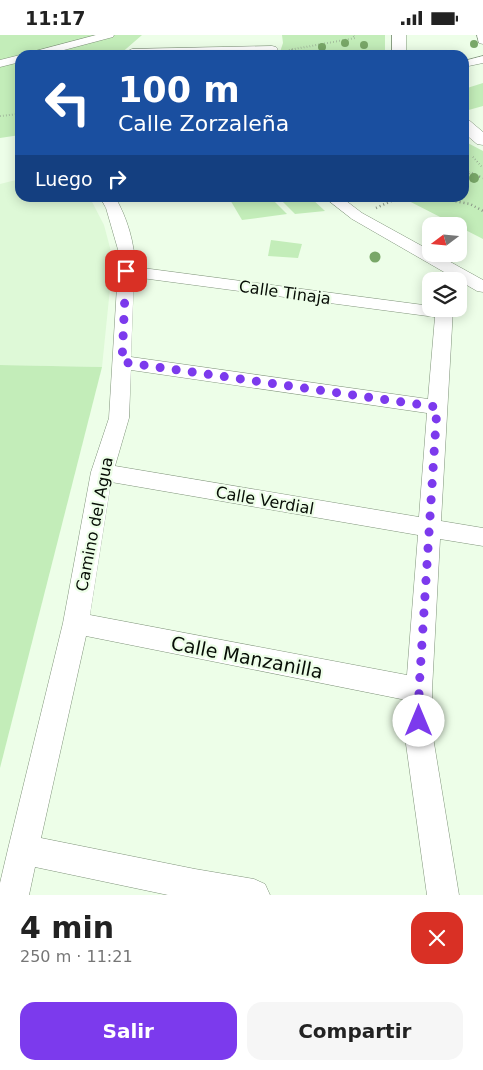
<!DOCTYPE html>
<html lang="es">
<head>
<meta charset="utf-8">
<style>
  body { margin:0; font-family:"DejaVu Sans",sans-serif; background:#f6f6f6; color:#222; height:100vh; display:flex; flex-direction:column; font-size:19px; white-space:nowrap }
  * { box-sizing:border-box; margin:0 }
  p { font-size:16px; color:#767676 }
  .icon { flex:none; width:28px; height:28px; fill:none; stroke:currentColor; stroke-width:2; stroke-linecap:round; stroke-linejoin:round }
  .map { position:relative; height:860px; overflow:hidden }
  .drawer { display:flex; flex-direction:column; background:#fff; flex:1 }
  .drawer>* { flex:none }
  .banner { position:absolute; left:15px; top:15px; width:454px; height:152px; border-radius:15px; box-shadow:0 2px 12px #0003; background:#1a4fa0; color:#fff; overflow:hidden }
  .needle { width:32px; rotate:254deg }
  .buttons { position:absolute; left:422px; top:182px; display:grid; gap:10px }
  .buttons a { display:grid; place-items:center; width:45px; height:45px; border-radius:10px; background:#fff; box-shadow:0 2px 12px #0003; font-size:25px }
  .pin { position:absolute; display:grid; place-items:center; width:42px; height:42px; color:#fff; margin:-21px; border-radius:10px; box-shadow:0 2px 8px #0006 }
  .me { position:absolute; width:55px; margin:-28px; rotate:0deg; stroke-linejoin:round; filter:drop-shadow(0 0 4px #0008) }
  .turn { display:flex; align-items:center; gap:18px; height:105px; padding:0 20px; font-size:22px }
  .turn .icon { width:65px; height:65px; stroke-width:2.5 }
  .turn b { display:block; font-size:35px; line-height:42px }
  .then { display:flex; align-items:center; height:48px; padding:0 20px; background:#0003; gap:10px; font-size:19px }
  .round { display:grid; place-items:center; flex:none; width:52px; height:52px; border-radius:15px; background:#f6f6f6 }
  .overview { display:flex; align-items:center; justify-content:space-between; height:85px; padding:0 20px }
  h1 { font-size:30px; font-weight:600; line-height:38px }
  .action { display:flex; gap:10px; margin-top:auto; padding:10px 20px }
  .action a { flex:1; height:58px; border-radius:15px; background:#7c3aed; color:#fff; font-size:20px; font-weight:600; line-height:58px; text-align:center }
  .action a+a { background:#f6f6f6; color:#222 }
  .status { display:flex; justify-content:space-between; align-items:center; height:35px; padding:0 25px; background:#fff; direction:ltr }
  .status svg { height:14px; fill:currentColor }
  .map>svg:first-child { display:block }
  .built { fill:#def9d7 }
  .green { fill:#c3edb9 }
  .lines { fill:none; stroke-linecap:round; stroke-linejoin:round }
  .street-casing { stroke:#80947b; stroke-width:1 }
  .secondary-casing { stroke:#80947b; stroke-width:1 }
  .path-far1 { stroke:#8b9788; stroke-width:2; stroke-dasharray:0.5 2.5; stroke-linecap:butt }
  .path { stroke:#8b9788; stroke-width:2.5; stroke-dasharray:1 3; stroke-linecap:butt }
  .street { fill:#fff; fill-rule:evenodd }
  .secondary { fill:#fff; fill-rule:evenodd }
  .tree { fill:#79a768 }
  .route { stroke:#7c3aed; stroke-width:9; stroke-dasharray:0 16.2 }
  .labels { text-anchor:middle; stroke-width:4.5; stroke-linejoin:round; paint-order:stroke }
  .street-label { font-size:16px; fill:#070d06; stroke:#edfee8 }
  .near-street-label { font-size:19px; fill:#070d06; stroke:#edfee8 }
</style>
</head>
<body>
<div class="status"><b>11:17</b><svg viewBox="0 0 49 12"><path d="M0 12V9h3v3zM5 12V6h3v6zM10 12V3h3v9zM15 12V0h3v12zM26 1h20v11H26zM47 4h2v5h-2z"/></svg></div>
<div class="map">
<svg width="483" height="860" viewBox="0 0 483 860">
  <rect width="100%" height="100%" fill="#edfee8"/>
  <polygon class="built" points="20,144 20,162 90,163 104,190 113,224 102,332 0,330 0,149"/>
  <g class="green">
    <polygon points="0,0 142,0 119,20 20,20 20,100 0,103"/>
    <polygon points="282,0 385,0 385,20 279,20 283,8"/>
    <polygon points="483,48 483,71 465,76 464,54"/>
    <polygon points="464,106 483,116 483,204 403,163 464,162"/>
    <polygon points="229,163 271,163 287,179 242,185"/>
    <polygon points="279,163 311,163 325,176 295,179"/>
    <polygon points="271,205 302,209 298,223 268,221"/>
    <polygon points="0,330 102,332 0,733"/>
  </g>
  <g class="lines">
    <defs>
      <g id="street">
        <polygon points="96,0 114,0 113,2 45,20 26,20 28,18"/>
        <polygon points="477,0 483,0 483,9 479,8"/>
        <polygon points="272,11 276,12 278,14 276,16 150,20 130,20 126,17 132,14"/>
        <polygon points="20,20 20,27 0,32 0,25 20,20 22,20"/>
        <polygon points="483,21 483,28 464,32 464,26"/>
        <path d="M100,162H115C127,182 135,209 135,232L431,271V274H453L441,486L483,493V511L440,504L432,655L433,702L459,860H427L405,702L406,665L86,601L41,803L195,834L254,844L265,849L270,860H168L35,832L29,860H0V848L8,814L63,588L91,437L109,383L119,218L106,173ZM134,242L435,282L428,364L131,322ZM131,335L427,378L419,482L115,431L129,383ZM111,447L418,500L407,640L90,580Z"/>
        <polygon points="324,162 341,162 362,178 431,216 431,219 436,219 483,245 483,257 477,256 352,184"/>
      </g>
      <g id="secondary">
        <rect x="392" y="0" width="14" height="20"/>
        <polygon points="464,85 470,86 483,97 483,110 477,109 464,98"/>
      </g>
    </defs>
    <use href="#street" class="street-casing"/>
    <use href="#secondary" class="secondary-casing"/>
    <g class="path-far1">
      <polyline points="292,14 296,20"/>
      <polyline points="289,15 355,3 353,0"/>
      <polyline points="0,81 20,79"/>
      <polyline points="473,122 483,133"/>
      <polyline points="464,136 471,139"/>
    </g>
    <g class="path">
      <polyline points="468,137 483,143"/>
      <polyline points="432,162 470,169 483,176"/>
      <polyline points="376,173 400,162"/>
    </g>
    <use href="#street" class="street"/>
    <use href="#secondary" class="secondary"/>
  </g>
  <g class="tree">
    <circle cx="345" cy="8" r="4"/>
    <circle cx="474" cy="9" r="4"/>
    <circle cx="364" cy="10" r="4"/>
    <circle cx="322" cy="12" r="4"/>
    <circle cx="474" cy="143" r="5"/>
    <circle cx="375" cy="222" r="5.5"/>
  </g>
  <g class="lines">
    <polyline class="route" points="126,236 122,327 437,372 419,655 419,686"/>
  </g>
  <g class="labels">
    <g class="street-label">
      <text transform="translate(285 257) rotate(8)" y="6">Calle Tinaja</text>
      <text transform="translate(265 465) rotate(10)" y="6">Calle Verdial</text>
      <text transform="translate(94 489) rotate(-79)" y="6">Camino del Agua</text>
    </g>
    <g class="near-street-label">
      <text transform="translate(247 622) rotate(11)" y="7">Calle Manzanilla</text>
    </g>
  </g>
</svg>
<div class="buttons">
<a><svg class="needle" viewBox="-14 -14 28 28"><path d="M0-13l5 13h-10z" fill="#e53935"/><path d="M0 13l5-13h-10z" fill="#767676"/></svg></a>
<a><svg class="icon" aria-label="layers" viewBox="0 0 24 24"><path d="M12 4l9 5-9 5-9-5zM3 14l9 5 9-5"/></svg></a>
</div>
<div class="pin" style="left:126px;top:236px;background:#d93025"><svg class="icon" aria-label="arrive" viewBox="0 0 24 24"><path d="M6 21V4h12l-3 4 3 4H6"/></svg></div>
<svg class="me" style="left:419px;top:686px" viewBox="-20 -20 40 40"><circle r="19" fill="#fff"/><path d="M0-13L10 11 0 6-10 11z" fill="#7c3aed"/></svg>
<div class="banner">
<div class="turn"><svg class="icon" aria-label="left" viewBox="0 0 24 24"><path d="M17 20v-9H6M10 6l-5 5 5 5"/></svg><div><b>100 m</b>Calle Zorzaleña</div></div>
<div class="then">Luego<svg class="icon" aria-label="right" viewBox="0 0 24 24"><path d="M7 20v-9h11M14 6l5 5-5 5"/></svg></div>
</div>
</div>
<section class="drawer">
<div class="overview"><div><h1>4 min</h1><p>250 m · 11:21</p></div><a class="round" style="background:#d93025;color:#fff"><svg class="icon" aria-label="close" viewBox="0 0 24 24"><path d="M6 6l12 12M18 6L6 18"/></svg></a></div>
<div class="action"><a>Salir</a><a>Compartir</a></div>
</section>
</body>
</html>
